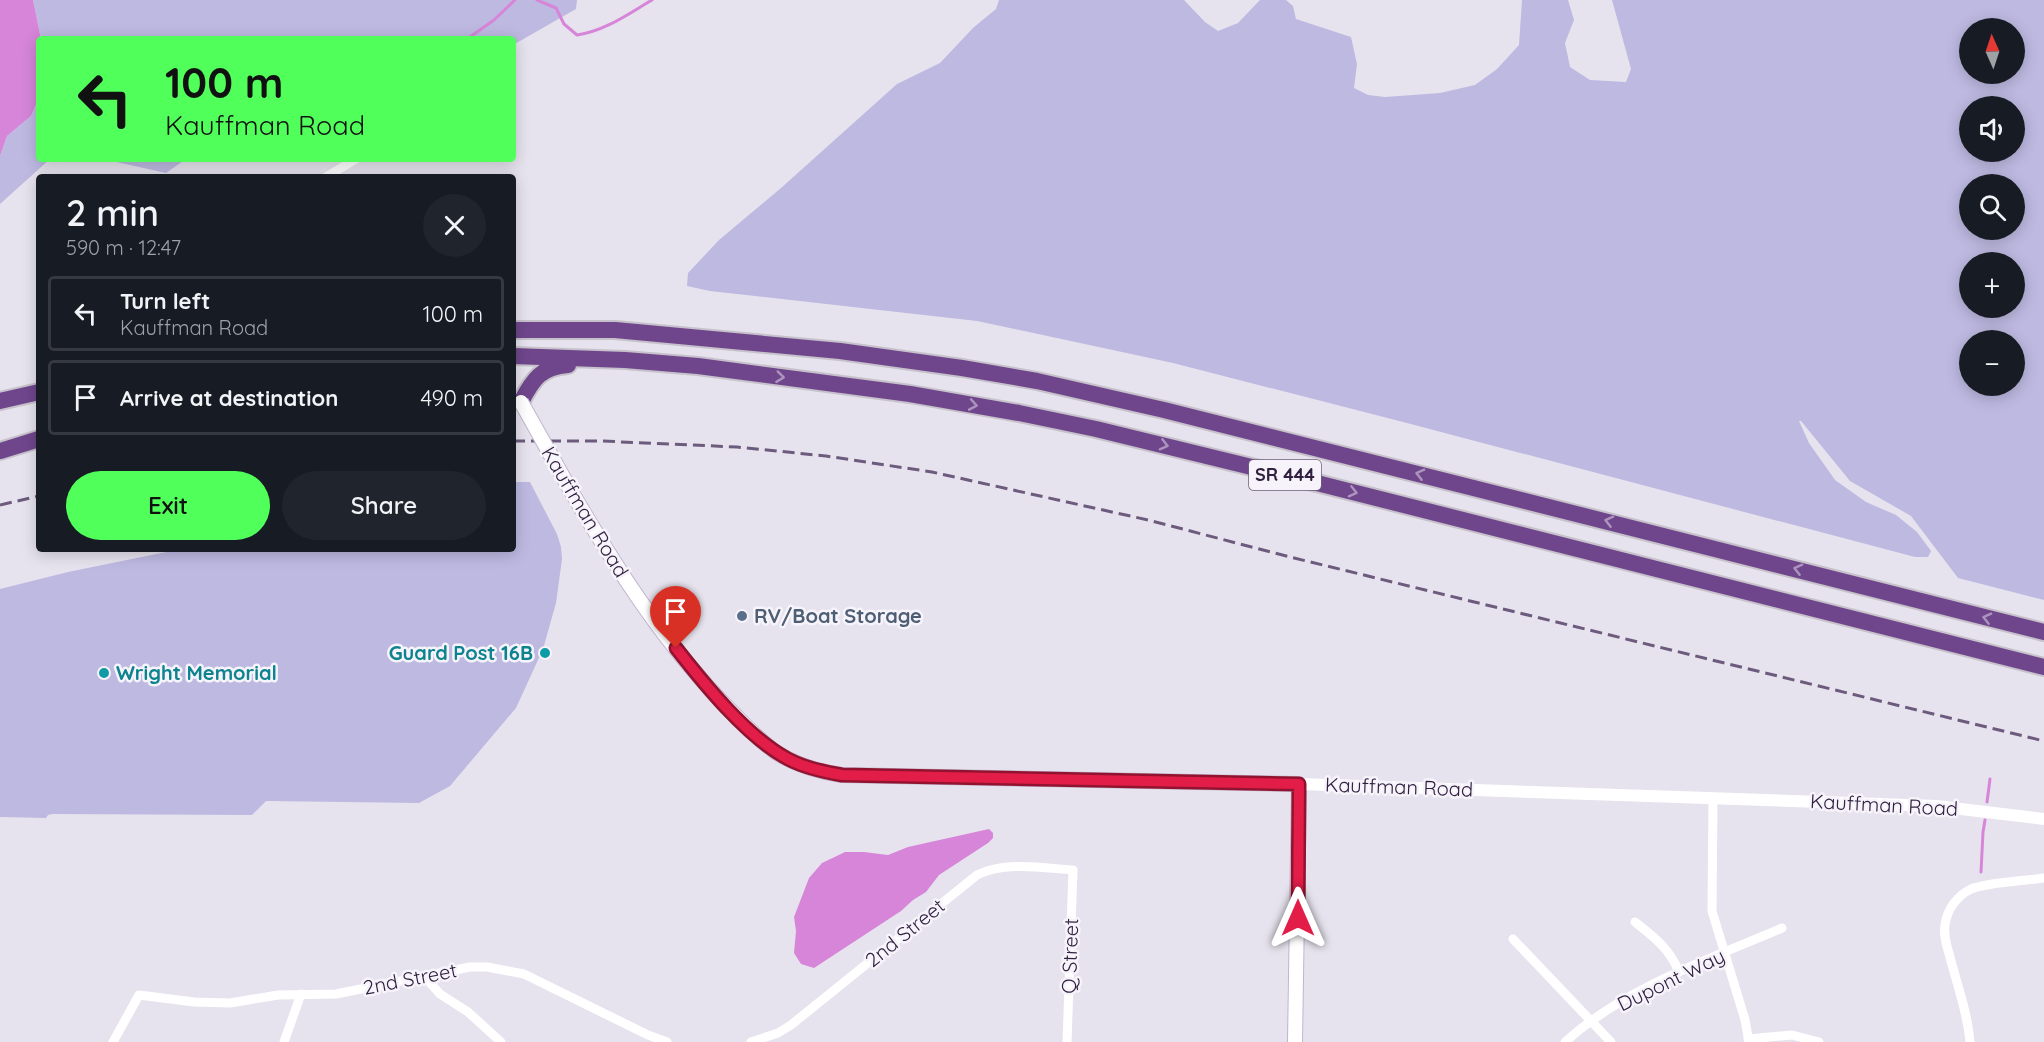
<!DOCTYPE html>
<html lang="en">
<head>
<meta charset="utf-8">
<style>
  body { margin:0; font-family:Quicksand,sans-serif; background:#20242c; color:#f1f3f6; height:100vh; display:flex; flex-direction:column; font-size:22px; white-space:nowrap }
  * { box-sizing:border-box; margin:0 }
  p { font-size:20px; color:#9ea1a6 }
  .icon { flex:none; width:33px; height:33px; fill:none; stroke:currentColor; stroke-width:2; stroke-linecap:round; stroke-linejoin:round }
  .map { position:relative; flex:1; overflow:hidden }
  .side { position:absolute; left:36px; top:174px; width:480px; height:378px; display:flex; flex-direction:column; background:#171b24; border-radius:6px; box-shadow:0 3px 15px #0003 }
  .side>* { flex:none }
  .hud { position:absolute; left:36px; top:36px; width:480px; height:126px; border-radius:6px; box-shadow:0 3px 15px #0003; background:#50ff5a; color:#111; overflow:hidden }
  .needle { width:39px; rotate:357deg }
  .controls { position:absolute; left:1959px; top:18px; display:grid; gap:12px }
  .controls a { display:grid; place-items:center; width:66px; height:66px; border-radius:50%; background:#171b24; box-shadow:0 3px 15px #0003; font-size:30px }
  .pin { position:absolute; display:grid; place-items:center; width:51px; height:51px; color:#fff; margin:-62px -26px; border-radius:50% 50% 50% 0; rotate:-45deg; box-shadow:0 0 6px #0007 }
  .pin .icon { rotate:45deg }
  .me { position:absolute; width:66px; margin:-33px; rotate:0deg; stroke-linejoin:round; filter:drop-shadow(0 0 4px #0008) }
  .turn { display:flex; align-items:center; gap:21px; height:126px; padding:0 30px; font-size:27px }
  .turn .icon { width:78px; height:78px; stroke-width:2.5 }
  .turn b { display:block; font-size:42px; line-height:51px }
  .round { display:grid; place-items:center; flex:none; width:63px; height:63px; border-radius:32px; background:#20242c }
  .summary { display:flex; align-items:center; justify-content:space-between; height:102px; padding:0 30px }
  h1 { font-size:36px; font-weight:600; line-height:45px }
  .cta { display:flex; gap:12px; margin-top:auto; padding:12px 30px }
  .cta a { flex:1; height:69px; border-radius:36px; background:#50ff5a; color:#111; font-size:24px; font-weight:600; line-height:69px; text-align:center }
  .cta a+a { background:#20242c; color:#f1f3f6 }
  ul { padding:0; list-style:none }
  li { display:flex; align-items:center; gap:18px; height:75px; margin:0 12px 9px; padding:0 18px; border:3px solid #363941; border-radius:6px }
  li div { flex:1 }
  li b { display:block; font-size:22px }
  li em { font-style:normal }
  .map>svg:first-child { display:block }
  .green { fill:#bdb9e1; fill-rule:evenodd }
  .water { fill:#d685d9 }
  .lines { fill:none; stroke-linecap:round; stroke-linejoin:round }
  .stream { stroke:#d685d9; stroke-width:3 }
  .secondary-casing { stroke:#c0b5cf; stroke-width:16 }
  .trunk-casing { stroke:#c6c1ca; stroke-width:20 }
  .minor { stroke:#fff; stroke-width:9 }
  .tertiary { stroke:#fff; stroke-width:12 }
  .secondary { stroke:#fff; stroke-width:14 }
  .trunk { stroke:#6f468c; stroke-width:16 }
  .rail { stroke:#6d5b7d; stroke-width:3; stroke-dasharray:12 6; stroke-linecap:butt }
  .secondary-bridge-casing { stroke:#c0b5cf; stroke-width:16; stroke-linecap:butt }
  .secondary-bridge { stroke:#fff; stroke-width:14 }
  .oneway { stroke:#ac94be }
  .route-casing { stroke:#92132f; stroke-width:15 }
  .route { stroke:#e11d48; stroke-width:10 }
  .service-dot { fill:#5c6f8a; stroke:#f6f4fa; stroke-width:2 }
  .culture-dot { fill:#0f9aa8; stroke:#f6f4fa; stroke-width:2 }
  .labels { text-anchor:middle; stroke-width:5; stroke-linejoin:round; paint-order:stroke }
  .shield { fill:#f6f4fa; stroke:#6d6078; stroke-width:1.5 }
  .shield-label { font-size:18px; font-weight:bold; fill:#322041 }
  .street-label { font-size:20px; fill:#322041; stroke:#f6f4fa }
  .service-label { font-size:20px; font-weight:bold; fill:#4e5e75; stroke:#f6f4fa; text-anchor:start }
  .culture-label { font-size:20px; font-weight:bold; fill:#0d838f; stroke:#f6f4fa; text-anchor:end }
</style>
</head>
<body>
<div class="map">
<svg width="2044" height="1042" viewBox="0 0 2044 1042">
  <rect width="100%" height="100%" fill="#e7e3ee"/>
  <g class="green">
    <polygon points="33,0 577,0 576,9 513,45 513,39 41,39"/>
    <path d="M999,0H1184L1205,22L1218,31L1238,23L1260,0H1286L1293,6L1296,19L1351,37L1357,64L1354,88L1368,95L1385,97L1440,93L1475,85L1497,69L1519,45L1522,0H1568L1574,20L1565,43L1570,67L1590,80L1626,82L1631,69L1612,0H2044V600L1958,578L1911,516L1850,481L1801,421H1799L1809,443L1835,480L1866,502L1896,515L1917,532L1931,551L1928,557H1915L1407,423L1173,363L977,321L710,291L687,286L688,273L719,240L781,188L897,84L940,63L973,28L996,9ZM2014,28V74H1970V28ZM2014,106V152H1970V106ZM1970,184H2014V230H1970ZM2014,262V308H1970V262ZM2014,340V386H1970V340Z"/>
    <polygon points="39,98 39,159 50,159 0,204 0,156 7,136 31,116"/>
    <polygon points="103,159 186,159 166,173"/>
    <polygon points="513,482 530,482 557,534 561,547 562,559 556,603 543,649 516,708 450,786 419,803 266,801 252,815 52,814 48,815 46,818 0,817 0,589 68,572 181,549 513,549"/>
  </g>
  <g class="water">
    <polygon points="0,0 33,0 41,39 39,39 39,98 31,116 7,136 0,156"/>
    <polygon points="989,829 993,833 993,838 988,843 939,875 926,892 913,900 901,911 814,968 801,964 794,953 796,931 794,917 809,878 822,863 845,852 864,852 888,855 908,847"/>
  </g>
  <g class="lines">
    <g class="stream">
      <path d="M537,0L556,8L564,24L577,35C605,31 628,14 652,0"/>
      <polyline points="255,39 260,39"/>
      <polyline points="467,39 494,20 515,0"/>
      <polyline points="1987,802 1990,779"/>
      <polyline points="1981,872 1983,832 1985,820"/>
    </g>
    <defs>
      <path id="secondary" d="M567,484C614,565 666,647 733,713C747,727 761,742 777,753C797,765 819,772 842,775L1299,784L1295,1042"/>
      <g id="trunk">
        <polyline points="513,330 615,330 840,351 962,368 1037,381 1164,410 2044,632"/>
        <polyline points="513,356 625,360 698,366 910,394 1019,413 1096,429 1305,480 2044,667"/>
        <polyline points="0,401 39,392"/>
        <path d="M521,402C533,379 541,367 568,365"/>
        <polyline points="0,451 39,439"/>
      </g>
    </defs>
    <use href="#secondary" class="secondary-casing"/>
    <use href="#trunk" class="trunk-casing"/>
    <g class="minor">
      <polyline points="326,177 356,159"/>
      <polyline points="1713,799 1712,911 1745,1020 1749,1042"/>
      <path d="M1635,922C1654,937 1670,949 1679,972"/>
      <polyline points="1513,939 1611,1042"/>
      <polyline points="424,976 440,994 468,1012 501,1042"/>
      <polyline points="1748,1039 1792,1035 1819,1042"/>
      <polyline points="113,1042 139,995 194,1002 230,1003 278,995 336,994 470,967 487,967 524,974 648,1035 667,1042"/>
      <polyline points="284,1042 301,994"/>
      <path d="M751,1042L778,1033L791,1025L977,875C1005,861 1043,868 1073,870L1067,1042"/>
      <path d="M1565,1042C1626,987 1708,960 1782,928"/>
      <path d="M1970,1042C1968,1015 1958,987 1951,961C1948,949 1943,937 1945,925C1947,909 1957,896 1971,889C1988,882 2024,881 2044,878"/>
    </g>
    <polyline class="tertiary" points="1299,784 1936,806 2044,819"/>
    <use href="#secondary" class="secondary"/>
    <use href="#trunk" class="trunk"/>
    <g class="rail">
      <polyline points="513,441 601,441 737,447 826,456 932,472 1148,520 1290,557 2044,741"/>
      <polyline points="0,505 39,496"/>
    </g>
    <defs>
      <polyline id="secondary-bridge" points="521,402 567,484"/>
    </defs>
    <use href="#secondary-bridge" class="secondary-bridge-casing"/>
    <use href="#secondary-bridge" class="secondary-bridge"/>
  </g>
  <defs><path id="oneway-chevron" d="M-2-3.5L2.5 0L-2 3.5" fill="none" stroke-width="1.6" stroke-linecap="round" stroke-linejoin="round" transform="scale(1.5)"/></defs>
  <g class="oneway">
    <use href="#oneway-chevron" transform="translate(780 377) rotate(7)"/>
    <use href="#oneway-chevron" transform="translate(973 405) rotate(10)"/>
    <use href="#oneway-chevron" transform="translate(1164 445) rotate(14)"/>
    <use href="#oneway-chevron" transform="translate(1420 474) rotate(-166)"/>
    <use href="#oneway-chevron" transform="translate(1353 492) rotate(14)"/>
    <use href="#oneway-chevron" transform="translate(1609 521) rotate(-166)"/>
    <use href="#oneway-chevron" transform="translate(1798 569) rotate(-166)"/>
    <use href="#oneway-chevron" transform="translate(1987 618) rotate(-166)"/>
  </g>
  <g class="lines">
    <defs>
      <path id="route" d="M676,648C705,685 747,737 788,759C805,768 824,772 842,775L1299,784L1298,918"/>
    </defs>
    <use href="#route" class="route-casing"/>
    <use href="#route" class="route"/>
  </g>
  <circle class="service-dot" cx="742" cy="616" r="6"/>
  <g class="culture-dot">
    <circle cx="545" cy="653" r="6"/>
    <circle cx="104" cy="673" r="6"/>
  </g>
  <g class="labels">
    <rect class="shield" x="1249" y="460" width="72" height="30" rx="4.5"/>
    <g class="shield-label">
      <text x="1285" y="481">SR 444</text>
    </g>
    <g class="street-label">
      <text transform="translate(585 512) rotate(59)" y="7">Kauffman Road</text>
      <text transform="translate(1399 787) rotate(2)" y="7">Kauffman Road</text>
      <text transform="translate(1884 805) rotate(3)" y="7">Kauffman Road</text>
      <text transform="translate(905 933) rotate(-39)" y="7">2nd Street</text>
      <text transform="translate(1070 956) rotate(-88)" y="7">Q Street</text>
      <text transform="translate(410 979) rotate(-11)" y="7">2nd Street</text>
      <text transform="translate(1671 980) rotate(-26)" y="7">Dupont Way</text>
    </g>
    <g class="service-label">
      <text x="754" y="623">RV/Boat Storage</text>
    </g>
    <g class="culture-label">
      <text x="533" y="660">Guard Post 16B</text>
      <text x="116" y="680" text-anchor="start">Wright Memorial</text>
    </g>
  </g>
</svg>
<div class="controls">
<a><svg class="needle" viewBox="-14 -14 28 28"><path d="M0-13l5 13h-10z" fill="#e53935"/><path d="M0 13l5-13h-10z" fill="#9ea1a6"/></svg></a>
<a><svg class="icon" aria-label="sound" viewBox="0 0 24 24"><path d="M4 9h4l5-4v14l-5-4H4zM17 9q2 3 0 6"/></svg></a>
<a><svg class="icon" aria-label="search" viewBox="0 0 24 24"><circle cx="10" cy="10" r="6"/><path d="M15 15l6 6"/></svg></a>
<a>+</a>
<a>−</a>
</div>
<div class="pin" style="left:676px;top:648px;background:#d93025"><svg class="icon" aria-label="arrive" viewBox="0 0 24 24"><path d="M6 21V4h12l-3 4 3 4H6"/></svg></div>
<svg class="me" style="left:1298px;top:918px" viewBox="-20 -20 40 40"><path d="M0-17L14 15 0 8-14 15z" fill="#e11d48" stroke="#fff" stroke-width="4"/></svg>
<div class="hud">
<div class="turn"><svg class="icon" aria-label="left" viewBox="0 0 24 24"><path d="M17 20v-9H6M10 6l-5 5 5 5"/></svg><div><b>100 m</b>Kauffman Road</div></div>
</div>
<section class="side">
<div class="summary"><div><h1>2 min</h1><p>590 m · 12:47</p></div><a class="round"><svg class="icon" aria-label="close" viewBox="0 0 24 24"><path d="M6 6l12 12M18 6L6 18"/></svg></a></div>
<ul>
<li><svg class="icon" aria-label="left" viewBox="0 0 24 24"><path d="M17 20v-9H6M10 6l-5 5 5 5"/></svg><div><b>Turn left</b><p>Kauffman Road</p></div><em>100 m</em></li>
<li><svg class="icon" aria-label="arrive" viewBox="0 0 24 24"><path d="M6 21V4h12l-3 4 3 4H6"/></svg><div><b>Arrive at destination</b></div><em>490 m</em></li>
</ul>
<div class="cta"><a>Exit</a><a>Share</a></div>
</section>
</div>
</body>
</html>
